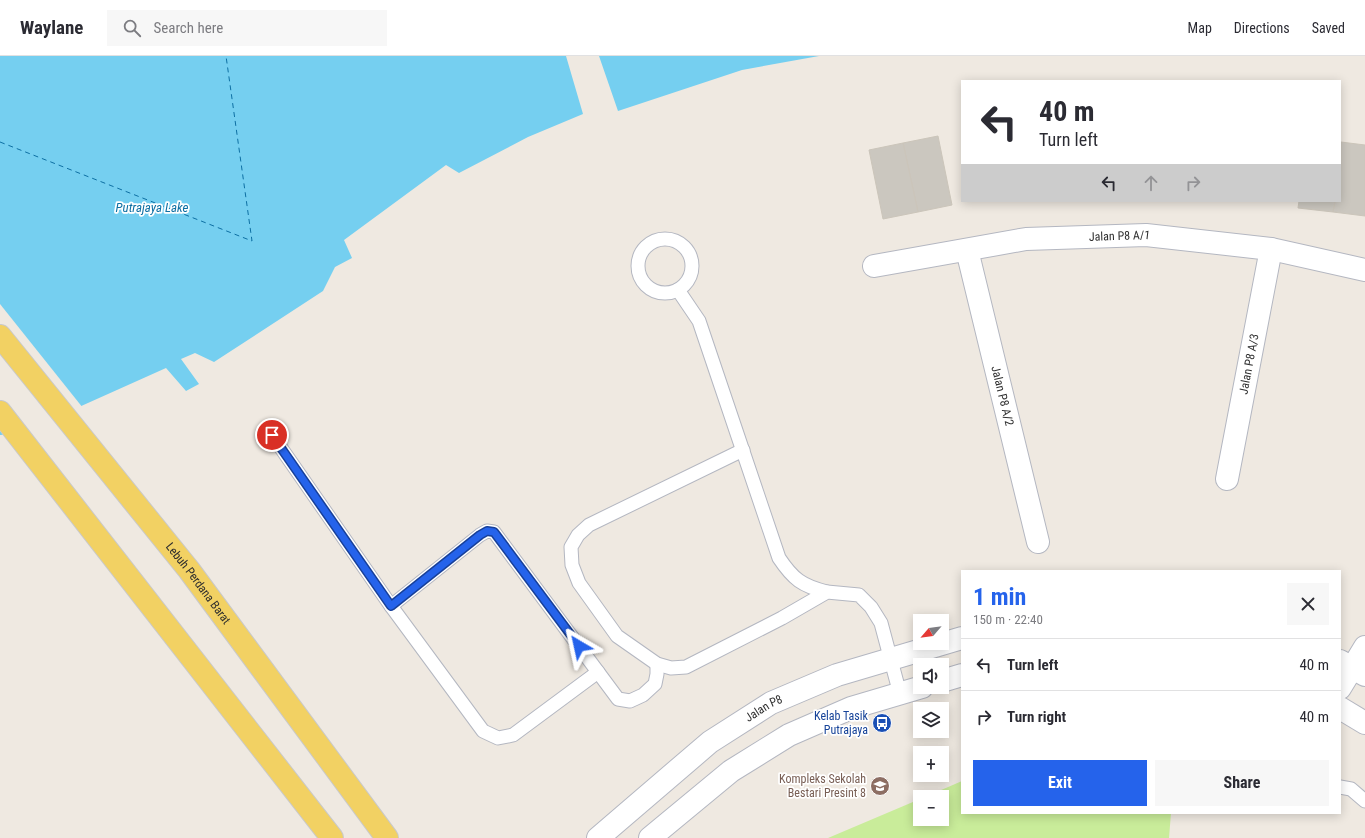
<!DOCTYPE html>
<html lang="en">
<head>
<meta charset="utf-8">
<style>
  body { margin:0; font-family:"Roboto Condensed",sans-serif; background:#f7f7f7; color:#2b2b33; height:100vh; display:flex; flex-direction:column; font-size:15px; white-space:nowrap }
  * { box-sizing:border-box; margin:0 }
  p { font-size:13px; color:#7c7c81 }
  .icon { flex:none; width:22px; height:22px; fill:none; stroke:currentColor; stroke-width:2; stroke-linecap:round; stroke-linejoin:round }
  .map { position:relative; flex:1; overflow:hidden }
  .side { position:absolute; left:961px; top:514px; width:380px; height:244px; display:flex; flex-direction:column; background:#fff; border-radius:0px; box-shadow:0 2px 10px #0003 }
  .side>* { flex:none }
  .banner { position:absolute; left:961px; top:24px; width:380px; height:122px; border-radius:0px; box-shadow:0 2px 10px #0003; background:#fff; color:#2b2b33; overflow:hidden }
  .needle { width:26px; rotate:242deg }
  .fabs { position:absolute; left:913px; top:558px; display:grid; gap:8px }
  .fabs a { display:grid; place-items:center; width:36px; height:36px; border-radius:0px; background:#fff; box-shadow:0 2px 10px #0003; font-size:20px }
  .pin { position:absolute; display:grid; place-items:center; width:34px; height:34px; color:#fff; margin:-17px; border:2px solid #fff; border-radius:50%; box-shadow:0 1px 4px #0007 }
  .me { position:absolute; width:44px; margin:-22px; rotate:324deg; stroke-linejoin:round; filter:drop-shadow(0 0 3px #0008) }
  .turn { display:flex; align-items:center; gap:14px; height:84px; padding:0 12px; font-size:18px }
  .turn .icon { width:52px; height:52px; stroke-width:2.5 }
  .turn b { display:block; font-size:28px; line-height:34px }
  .lanes { display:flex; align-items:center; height:38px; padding:0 12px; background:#0003; justify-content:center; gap:20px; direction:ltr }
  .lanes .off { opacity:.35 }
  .round { display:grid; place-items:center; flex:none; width:42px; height:42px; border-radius:0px; background:#f7f7f7 }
  .headline { display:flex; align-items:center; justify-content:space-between; height:68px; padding:0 12px }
  h1 { font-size:24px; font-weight:700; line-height:30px; color:#2563eb }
  .cta { display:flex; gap:8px; margin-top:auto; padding:8px 12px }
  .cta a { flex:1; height:46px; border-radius:0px; background:#2563eb; color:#fff; font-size:16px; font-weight:700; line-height:46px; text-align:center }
  .cta a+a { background:#f7f7f7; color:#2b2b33 }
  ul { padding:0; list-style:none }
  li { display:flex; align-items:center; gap:12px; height:52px; padding:0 12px; border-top:1px solid #e1e1e2 }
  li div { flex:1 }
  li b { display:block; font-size:15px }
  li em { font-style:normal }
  header { display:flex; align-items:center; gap:24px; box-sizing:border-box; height:56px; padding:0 20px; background:#fff; border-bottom:1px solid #e1e1e2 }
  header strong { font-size:19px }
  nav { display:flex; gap:22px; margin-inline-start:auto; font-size:14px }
  .search { width:280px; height:36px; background:#f7f7f7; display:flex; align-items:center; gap:10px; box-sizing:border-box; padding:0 14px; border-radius:0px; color:#7c7c81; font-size:15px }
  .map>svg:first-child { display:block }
  .pitch { fill:#c9ec9a }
  .water { fill:#75cff0 }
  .pier { fill:#efe9e1 }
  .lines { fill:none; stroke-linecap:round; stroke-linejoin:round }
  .ferry { stroke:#0d6fa3; stroke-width:1; stroke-dasharray:5 4; stroke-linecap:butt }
  .building { fill:#cbc7bf; stroke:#cbc5ba }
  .lane-casing { stroke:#b4b7c1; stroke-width:15 }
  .street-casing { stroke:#b4b7c1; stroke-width:24 }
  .secondary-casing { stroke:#b4b7c1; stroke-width:24 }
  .primary-casing { stroke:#c9c9c9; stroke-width:24 }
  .lane { stroke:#fff; stroke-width:13 }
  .street { stroke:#fff; stroke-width:22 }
  .secondary { stroke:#fff; stroke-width:22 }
  .primary { stroke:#f2d163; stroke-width:22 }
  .route-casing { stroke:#184099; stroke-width:10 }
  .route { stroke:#2563eb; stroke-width:7 }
  .labels { text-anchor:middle; stroke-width:3.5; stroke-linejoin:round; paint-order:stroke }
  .street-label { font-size:12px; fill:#2e2e2e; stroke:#fff }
  .transit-label { font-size:12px; fill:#164399; stroke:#fff; text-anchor:end }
  .education-label { font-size:12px; fill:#785e54; stroke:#fff; text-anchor:end }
  .water-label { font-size:13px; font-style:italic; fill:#0d6fa3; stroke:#fff }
</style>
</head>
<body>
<header>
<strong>Waylane</strong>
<div class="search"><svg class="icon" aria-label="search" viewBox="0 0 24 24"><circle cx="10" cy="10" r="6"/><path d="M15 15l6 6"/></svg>Search here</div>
<nav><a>Map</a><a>Directions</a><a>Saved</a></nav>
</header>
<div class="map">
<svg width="1365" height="782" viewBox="0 0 1365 782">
  <rect width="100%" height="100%" fill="#efe9e1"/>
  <polygon class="pitch" points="962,725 962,757 1171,757 1169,782 828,782 920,743 920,763 942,763 942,741 925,741"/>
  <g class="water">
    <polygon points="0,0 566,0 583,58 528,81 459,117 446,109 344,184 352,202 335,211 323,235 214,306 195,297 181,303 199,328 186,335 166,312 79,351 45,376 0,379"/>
    <polygon points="599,0 819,0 742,14 618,55"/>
  </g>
  <polygon class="pier" points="0,248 83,352 45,378 5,381 0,375"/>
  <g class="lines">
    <polyline class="ferry" points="0,86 252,185 226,0"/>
  </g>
  <g class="building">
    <polygon points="938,80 952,149 918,156 903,87"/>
    <polygon points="1341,86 1365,89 1365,160 1333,156 1335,145 1340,145"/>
    <polygon points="903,87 918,156 883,163 869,94"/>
    <polygon points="1299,145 1335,145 1333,156 1298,152"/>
  </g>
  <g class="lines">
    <defs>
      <g id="lane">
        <circle cx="665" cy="210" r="27"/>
        <path d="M678,234L699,265L779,502C793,523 802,530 827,536"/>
        <polyline points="272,379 391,550 483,675 498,682 513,679 598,616"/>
        <polyline points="743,394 589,469 578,479 571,491 572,509 579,527 617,580 657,608 671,612 686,611 782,562 827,536 859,539 871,551 881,567 900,638"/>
        <polyline points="391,550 480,479 487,475 494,476 618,643 630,645 643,639 655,628 657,618 657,608"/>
        <polyline points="1340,731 1351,733 1365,745"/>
      </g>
      <g id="street">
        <path id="s1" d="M967,194L1038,486"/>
        <path id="s2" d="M874,210L1026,183L1146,179L1271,193L1365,214"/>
        <path id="s3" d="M1227,423L1271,193"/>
        <polyline points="1340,632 1365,591"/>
      </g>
      <g id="secondary">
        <polyline points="1340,605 1365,619"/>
        <polyline points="942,625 962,619"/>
        <polyline points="1340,652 1365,667"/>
        <path id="s4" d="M598,782L710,686L771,647L837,619L962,582"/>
        <polyline points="650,782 731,715 789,679 851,652 922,631"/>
      </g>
      <g id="primary">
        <path id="s5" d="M0,280L189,514L387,782"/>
        <polyline points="0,356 332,782"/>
      </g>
    </defs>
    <use href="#lane" class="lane-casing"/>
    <use href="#street" class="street-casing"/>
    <use href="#secondary" class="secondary-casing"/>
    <use href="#primary" class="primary-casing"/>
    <use href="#lane" class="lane"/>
    <use href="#street" class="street"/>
    <use href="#secondary" class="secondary"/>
    <use href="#primary" class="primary"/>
  </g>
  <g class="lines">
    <defs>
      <polyline id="route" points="272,379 391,550 480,479 487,475 494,476 579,590"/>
    </defs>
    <use href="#route" class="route-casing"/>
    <use href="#route" class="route"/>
  </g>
  <defs>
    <symbol id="bus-disc" viewBox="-11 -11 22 22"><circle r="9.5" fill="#1a4fb4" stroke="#fff"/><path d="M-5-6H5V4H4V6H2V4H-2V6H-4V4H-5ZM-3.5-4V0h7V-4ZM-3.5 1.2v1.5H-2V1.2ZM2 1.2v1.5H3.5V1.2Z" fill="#fff"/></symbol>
    <symbol id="school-disc" viewBox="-11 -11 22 22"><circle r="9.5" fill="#8d6e63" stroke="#fff"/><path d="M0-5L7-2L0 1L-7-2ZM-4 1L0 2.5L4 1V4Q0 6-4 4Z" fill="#fff"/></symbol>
  </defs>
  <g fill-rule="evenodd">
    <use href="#bus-disc" x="871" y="656" width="22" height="22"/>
    <use href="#school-disc" x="869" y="719" width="22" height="22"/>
  </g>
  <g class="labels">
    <g class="street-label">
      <text dy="4" stroke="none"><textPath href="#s2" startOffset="248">Jalan P8 A/1</textPath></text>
      <text dy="4" stroke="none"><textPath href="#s3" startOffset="117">Jalan P8 A/3</textPath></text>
      <text dy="4" stroke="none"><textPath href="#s1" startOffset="150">Jalan P8 A/2</textPath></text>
      <text dy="4" stroke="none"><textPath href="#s5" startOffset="317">Lebuh Perdana Barat</textPath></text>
      <text dy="4" stroke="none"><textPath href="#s4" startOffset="211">Jalan P8</textPath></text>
    </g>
    <g class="transit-label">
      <text x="868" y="664">Kelab Tasik<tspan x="868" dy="14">Putrajaya</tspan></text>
    </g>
    <g class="education-label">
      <text x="866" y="727">Kompleks Sekolah<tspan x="866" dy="14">Bestari Presint 8</tspan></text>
    </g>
    <g class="water-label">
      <text x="152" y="156">Putrajaya Lake</text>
    </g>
  </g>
</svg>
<div class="fabs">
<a><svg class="needle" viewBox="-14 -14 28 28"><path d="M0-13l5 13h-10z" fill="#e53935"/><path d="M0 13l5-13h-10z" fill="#7c7c81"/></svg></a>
<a><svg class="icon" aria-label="sound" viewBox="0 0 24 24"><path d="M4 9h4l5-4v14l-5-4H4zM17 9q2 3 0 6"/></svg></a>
<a><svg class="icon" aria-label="layers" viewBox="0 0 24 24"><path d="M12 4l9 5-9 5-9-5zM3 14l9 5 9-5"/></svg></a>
<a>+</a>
<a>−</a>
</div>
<div class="pin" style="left:272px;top:379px;background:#d93025"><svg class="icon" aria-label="arrive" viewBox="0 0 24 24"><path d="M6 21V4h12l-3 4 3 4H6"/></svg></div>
<svg class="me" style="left:579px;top:590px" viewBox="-20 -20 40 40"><path d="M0-17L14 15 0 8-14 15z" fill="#2563eb" stroke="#fff" stroke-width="4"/></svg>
<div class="banner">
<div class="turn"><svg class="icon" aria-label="left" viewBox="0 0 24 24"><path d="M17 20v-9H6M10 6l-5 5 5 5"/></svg><div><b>40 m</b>Turn left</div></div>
<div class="lanes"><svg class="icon" aria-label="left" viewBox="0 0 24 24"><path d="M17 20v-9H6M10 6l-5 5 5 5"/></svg><svg class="icon off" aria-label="ahead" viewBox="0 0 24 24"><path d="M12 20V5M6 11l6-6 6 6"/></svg><svg class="icon off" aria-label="right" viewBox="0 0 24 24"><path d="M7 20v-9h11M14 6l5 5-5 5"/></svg></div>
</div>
<section class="side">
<div class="headline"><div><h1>1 min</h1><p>150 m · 22:40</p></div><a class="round"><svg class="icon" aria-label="close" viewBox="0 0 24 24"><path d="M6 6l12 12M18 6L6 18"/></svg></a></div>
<ul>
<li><svg class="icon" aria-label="left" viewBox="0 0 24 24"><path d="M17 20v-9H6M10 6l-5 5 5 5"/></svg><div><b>Turn left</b></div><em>40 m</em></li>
<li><svg class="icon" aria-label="right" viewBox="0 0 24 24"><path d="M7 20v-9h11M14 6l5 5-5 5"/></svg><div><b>Turn right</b></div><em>40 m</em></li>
</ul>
<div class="cta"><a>Exit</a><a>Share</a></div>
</section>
</div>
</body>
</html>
